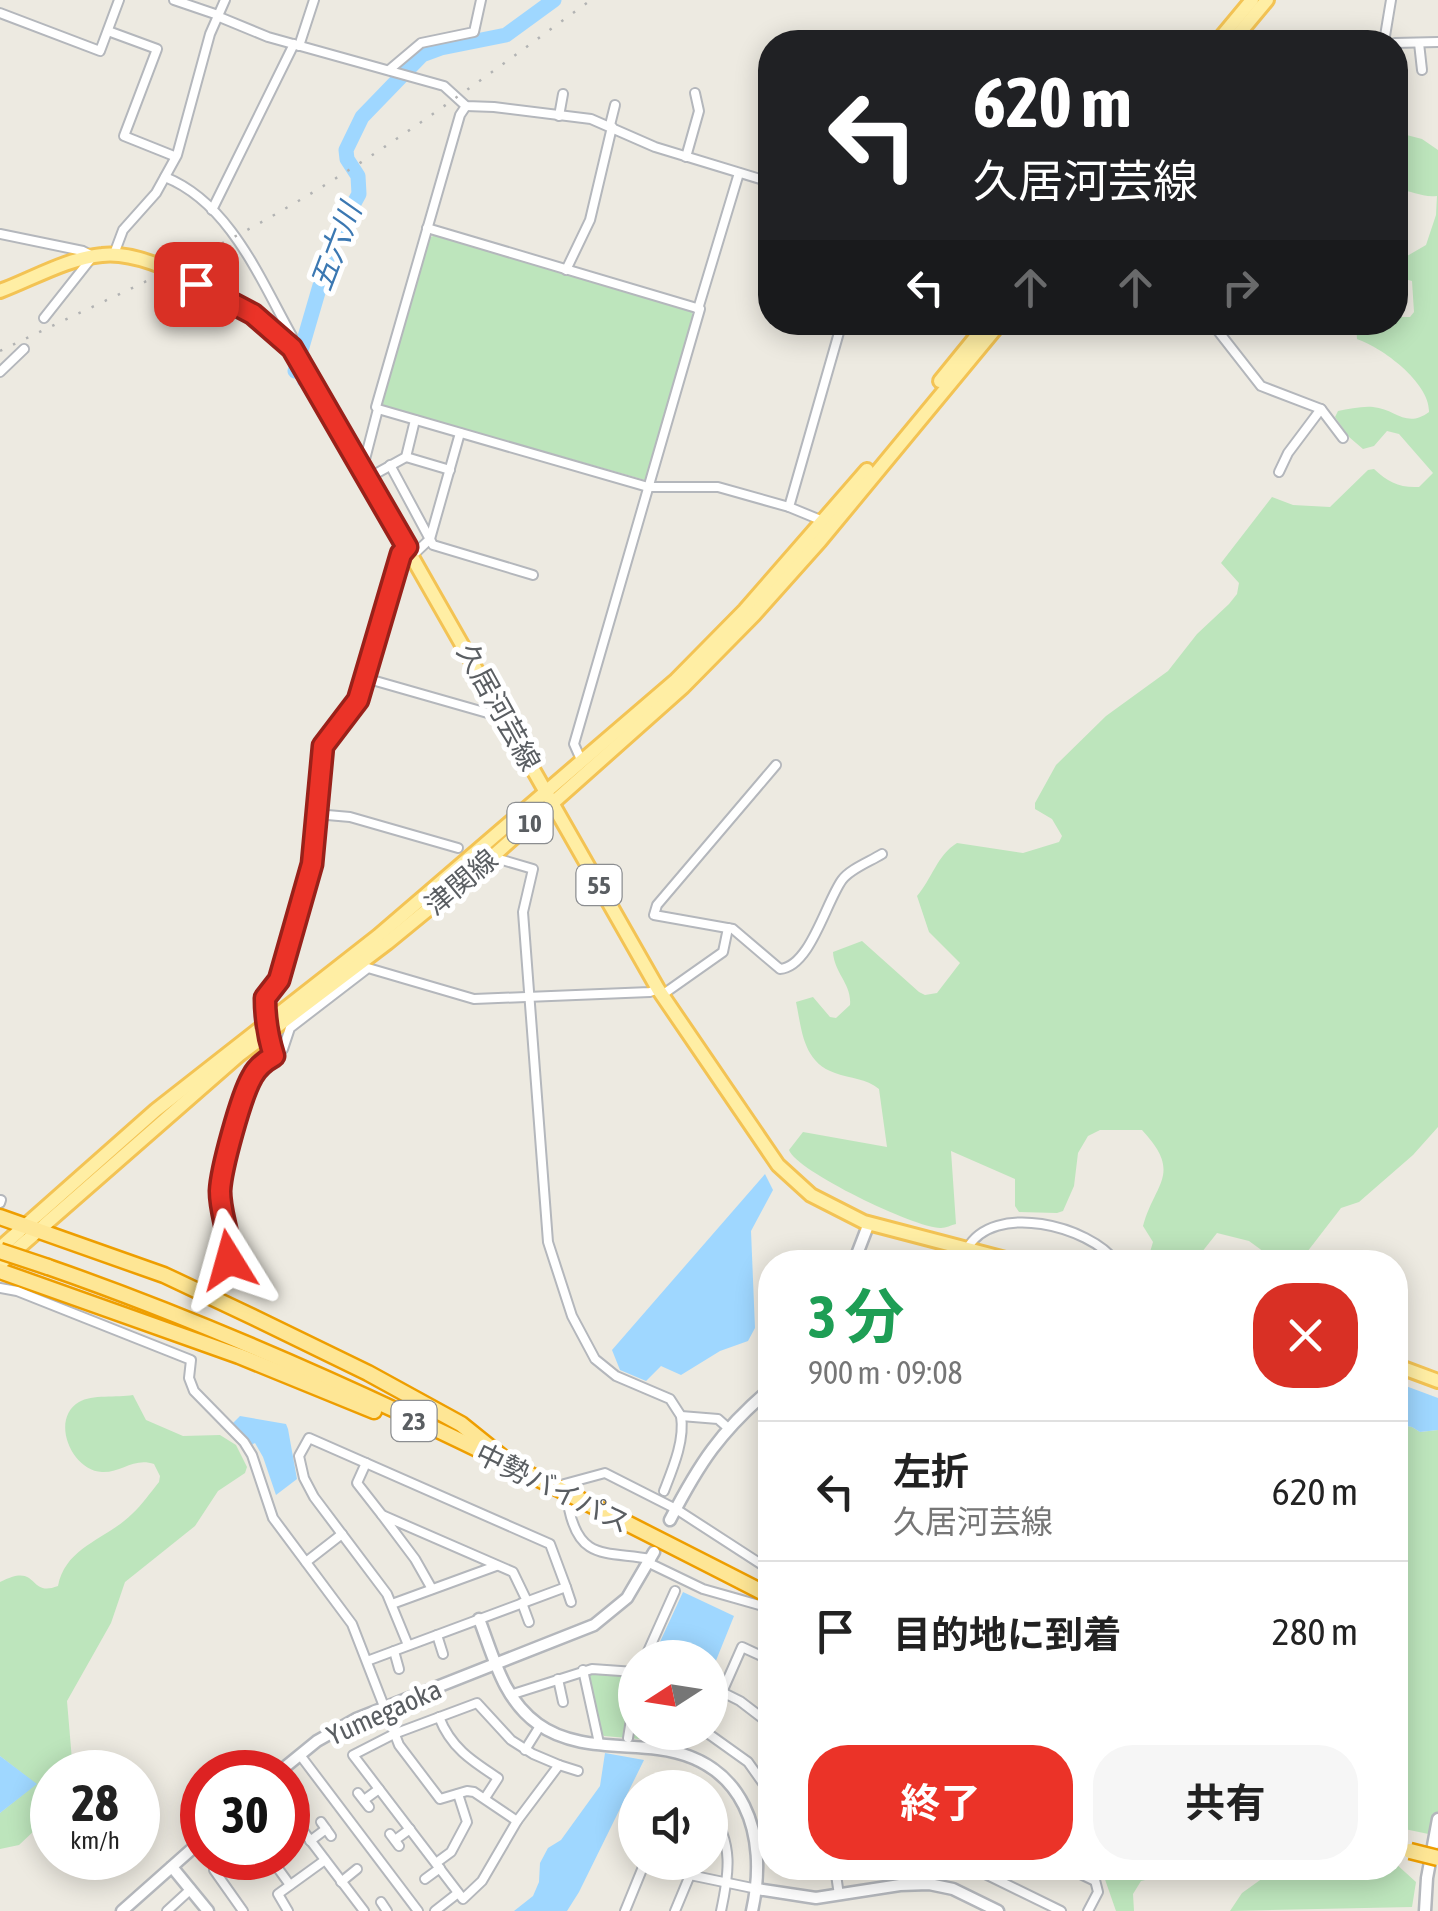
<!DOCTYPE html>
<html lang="ja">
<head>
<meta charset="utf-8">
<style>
  body { margin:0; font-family:"Asap Condensed","Noto Sans JP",sans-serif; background:#f6f6f6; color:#222; height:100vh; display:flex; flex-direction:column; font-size:38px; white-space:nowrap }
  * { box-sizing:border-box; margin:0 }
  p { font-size:32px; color:#767676 }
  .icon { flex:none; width:55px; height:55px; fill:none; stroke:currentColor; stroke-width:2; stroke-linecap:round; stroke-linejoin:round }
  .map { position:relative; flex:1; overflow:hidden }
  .sheet { position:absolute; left:758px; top:1250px; width:650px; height:630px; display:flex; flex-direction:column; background:#fff; border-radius:40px; box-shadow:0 5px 25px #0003 }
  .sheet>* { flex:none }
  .top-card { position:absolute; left:758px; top:30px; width:650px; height:305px; border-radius:40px; box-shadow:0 5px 25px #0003; background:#202124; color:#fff; overflow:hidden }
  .needle { width:65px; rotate:258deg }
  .fabs { position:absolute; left:618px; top:1640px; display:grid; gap:20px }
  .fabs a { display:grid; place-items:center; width:110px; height:110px; border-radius:50%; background:#fff; box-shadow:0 5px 25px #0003; font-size:50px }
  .speed { position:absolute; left:30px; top:1750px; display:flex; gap:20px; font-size:50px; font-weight:700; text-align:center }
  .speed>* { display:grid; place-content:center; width:130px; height:130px; border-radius:50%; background:#fff; box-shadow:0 5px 25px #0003; line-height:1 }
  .speed small { font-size:25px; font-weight:400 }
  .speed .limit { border:15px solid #d22; background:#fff; color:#111 }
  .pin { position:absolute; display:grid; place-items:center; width:85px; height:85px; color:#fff; margin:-42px; border-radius:20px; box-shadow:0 5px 15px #0006 }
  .me { position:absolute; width:110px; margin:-55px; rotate:352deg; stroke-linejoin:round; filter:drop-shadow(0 0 8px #0008) }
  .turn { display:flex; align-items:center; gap:35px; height:210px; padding:0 50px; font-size:45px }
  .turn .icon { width:130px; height:130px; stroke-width:2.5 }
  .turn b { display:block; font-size:70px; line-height:85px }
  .lanes { display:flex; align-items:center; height:95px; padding:0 50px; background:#0003; justify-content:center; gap:50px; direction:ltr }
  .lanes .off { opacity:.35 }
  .round { display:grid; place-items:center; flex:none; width:105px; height:105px; border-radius:40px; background:#f6f6f6 }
  .overview { display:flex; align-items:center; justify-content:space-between; height:170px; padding:0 50px }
  h1 { font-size:60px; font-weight:700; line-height:75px; color:#1e9e55 }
  .primary-button { display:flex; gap:20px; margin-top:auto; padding:20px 50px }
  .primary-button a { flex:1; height:115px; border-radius:40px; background:#eb3328; color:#fff; font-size:40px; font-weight:700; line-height:115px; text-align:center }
  .primary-button a+a { background:#f6f6f6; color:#222 }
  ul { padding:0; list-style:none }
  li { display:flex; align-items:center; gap:30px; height:140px; padding:0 50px; border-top:2px solid #e0e0e0 }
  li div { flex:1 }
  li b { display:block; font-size:38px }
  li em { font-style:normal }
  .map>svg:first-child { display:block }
  .green { fill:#bde5bc }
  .water { fill:#9fd7ff }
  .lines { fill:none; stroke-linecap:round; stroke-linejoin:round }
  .stream { stroke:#9fd7ff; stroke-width:2.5 }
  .river { stroke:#9fd7ff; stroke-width:15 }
  .minor-casing { stroke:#b4b7bc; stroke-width:12 }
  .tertiary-casing { stroke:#b4b7bc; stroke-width:15 }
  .primary-casing { stroke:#f3c354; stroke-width:18 }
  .trunk-casing { stroke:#ee9e00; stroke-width:19 }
  .minor { stroke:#fff; stroke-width:8 }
  .tertiary { stroke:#fff; stroke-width:10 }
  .primary { stroke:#ffeea4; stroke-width:12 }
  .trunk { stroke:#fee695; stroke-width:14 }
  .rail { stroke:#b2b3b3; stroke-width:2.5; stroke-dasharray:2.5 12; stroke-linecap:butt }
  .trunk-bridge-casing { stroke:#ee9e00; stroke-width:19; stroke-linecap:butt }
  .trunk-bridge { stroke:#fee695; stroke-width:14 }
  .route-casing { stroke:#99211a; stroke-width:25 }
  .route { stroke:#eb3328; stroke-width:18 }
  .labels { text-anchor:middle; stroke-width:10; stroke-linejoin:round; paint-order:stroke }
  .shield { fill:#fff; stroke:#8c8e91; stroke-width:2.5 }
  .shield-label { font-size:25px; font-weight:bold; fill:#5a5e62 }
  .street-label { font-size:28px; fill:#5a5e62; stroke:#fff }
  .water-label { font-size:30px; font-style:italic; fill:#3b78b2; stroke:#fff }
</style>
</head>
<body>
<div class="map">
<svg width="1438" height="1911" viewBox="0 0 1438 1911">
  <rect width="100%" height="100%" fill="#edeae1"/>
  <g class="green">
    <path d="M1395,132L1422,139L1438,150V1127L1413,1155L1359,1202L1341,1208L1304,1256L1293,1262H1278L1249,1241L1217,1233L1194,1262H1147L1153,1242L1143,1226C1155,1182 1183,1174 1142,1130H1100L1088,1136L1078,1153L1074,1186L1063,1211L1057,1213L1019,1212L1015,1206V1179L951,1151L956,1224C951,1225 946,1228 941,1228C917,1229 796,1171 789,1150L803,1132L887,1147L879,1089C866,1078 851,1079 835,1073C803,1062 802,1031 796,1002L813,997L830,1017L836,1018L850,1005C852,984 834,973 833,952L862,941L919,992L925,995L937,993L960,963L929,932L917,896C932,879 937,855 957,843L1023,853L1059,842L1062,836L1052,819L1035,809V803L1056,765L1106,716L1168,671L1197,634L1229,604L1237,594L1239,583L1221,563L1272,497L1293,505L1330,507L1368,470L1374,469C1388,482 1399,488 1419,487L1433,473L1399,434L1387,431L1374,446L1363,449L1349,437L1335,417L1338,411C1349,409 1362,406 1373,407C1396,409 1406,429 1429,412C1430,383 1383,348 1357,339L1356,323L1395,322V317H1410L1414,312L1412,281L1401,278L1395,281V263L1426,245L1436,215L1437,196C1421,198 1411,189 1395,190Z"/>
    <polygon points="435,235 690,310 693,314 645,480 384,406 381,402 429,238"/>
    <path d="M133,1395L146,1420L183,1436L220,1435L236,1445L247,1467L245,1473L218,1491L195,1526L125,1582L111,1623L67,1701L73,1772H52V1814L19,1845L0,1849V1813L36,1784L0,1756V1582C40,1561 27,1598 58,1586C66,1546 106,1540 132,1514C142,1505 150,1493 159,1482L160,1476L154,1464C134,1457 121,1473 102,1472C71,1470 50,1419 79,1402C92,1394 117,1398 133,1395Z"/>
    <polygon points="1395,1424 1412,1427 1420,1432 1438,1430 1438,1836 1395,1827"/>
    <polygon points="592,1672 635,1675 635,1732 657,1733 657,1737 651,1740 604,1736 600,1732 589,1677"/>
    <polygon points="1395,1863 1416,1882 1412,1907 1230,1911 1242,1893 1277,1868 1395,1868"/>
    <polygon points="1101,1868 1182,1868 1183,1871 1141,1881 1133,1894 1134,1911 1116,1911"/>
  </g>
  <g class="water">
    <polygon points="765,1174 773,1190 751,1231 755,1328 748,1341 720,1351 681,1375 661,1366 646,1381 620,1370 612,1350"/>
    <polygon points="1395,1382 1438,1398 1438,1430 1420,1432 1412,1427 1395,1424"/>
    <polygon points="240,1416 286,1424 288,1429 297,1479 276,1495 263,1457 255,1443 251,1445 233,1423"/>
    <polygon points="683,1592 734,1616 715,1663 710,1662 710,1658 653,1657"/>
    <polygon points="605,1753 644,1760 579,1892 567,1911 514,1911 533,1896 539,1882 540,1863 548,1848 561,1840 600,1786"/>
    <polygon points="0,1756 37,1784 0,1813"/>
  </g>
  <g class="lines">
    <g class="stream">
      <polyline points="295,371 299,384 310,390"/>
      <polyline points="496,719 521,766"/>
    </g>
    <polyline class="river" points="295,371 333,241 359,194 358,176 347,159 346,150 362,117 422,55 441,48 506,35 554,0"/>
    <defs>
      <g id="minor">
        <polyline points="174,0 218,15"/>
        <polyline points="0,13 100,51 119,0"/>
        <polyline points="217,16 268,37 444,86 466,106 494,107 591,119 655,147 770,182"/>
        <polyline points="108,31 157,49 124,136 174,156"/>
        <polyline points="1384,42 1391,0"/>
        <polyline points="1395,43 1438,42"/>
        <polyline points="1419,43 1422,70"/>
        <polyline points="299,46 314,0"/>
        <polyline points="389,70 421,43 474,32 481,0"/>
        <polyline points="559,116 563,94"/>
        <polyline points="610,125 615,105"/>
        <polyline points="686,157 699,111 695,93"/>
        <path d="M165,177C230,203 260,279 292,336L291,346"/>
        <polyline points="212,210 294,44"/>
        <polyline points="427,228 700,309 574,744 582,762"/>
        <polyline points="0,234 83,251 93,256 44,318"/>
        <polyline points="114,254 123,230 156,193 177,155 210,34 225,0"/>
        <polyline points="566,270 590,220 612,127"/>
        <polyline points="698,309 739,173"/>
        <polyline points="1211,322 1261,386 1321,409 1343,438"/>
        <polyline points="0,372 24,349"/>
        <polyline points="378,409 648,487 718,487 789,507"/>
        <polyline points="406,457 450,470"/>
        <polyline points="390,465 433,545 533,575"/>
        <polyline points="363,467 378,409 376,407 460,115 466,106"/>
        <polyline points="1279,472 1288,453 1321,409"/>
        <polyline points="368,478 406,457 415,420"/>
        <polyline points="823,521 789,507 842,322"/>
        <path d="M407,547L401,554L358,700L323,746L312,864L279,980L265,998C265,1017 268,1036 274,1055L283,1049L290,1028L368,968L474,999L650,992L658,989"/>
        <polyline points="412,556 430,539 460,433"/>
        <polyline points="365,678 491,714 500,714"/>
        <path d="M776,765L657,905L654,915L733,929L780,969C810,967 826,902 842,880C850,869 869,862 882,854"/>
        <polyline points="316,814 350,817 458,848"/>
        <polyline points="492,857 533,869 523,912 548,1242 572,1316 595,1359 616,1376 670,1399 681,1416 718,1419 727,1427"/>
        <polyline points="662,995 723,952 728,928"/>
        <polyline points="0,1203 1,1200"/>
        <path d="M967,1249C993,1201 1090,1226 1116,1262"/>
        <path d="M223,1279C235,1240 222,1231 220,1196C219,1175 241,1096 252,1077C258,1067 265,1061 274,1055"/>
        <polyline points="0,1288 17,1291 191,1360 189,1378 194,1391 244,1442 252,1455 273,1518 352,1624 399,1745 440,1799 467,1791 474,1792 517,1821"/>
        <polyline points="366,1463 357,1483 382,1515"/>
        <polyline points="557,1486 605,1473 676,1509 770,1570"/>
        <path d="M664,1491C673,1468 685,1440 681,1416"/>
        <path d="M569,1509C580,1561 606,1551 651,1559"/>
        <polyline points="306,1562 342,1534"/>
        <polyline points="649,1563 703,1589 770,1608"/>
        <polyline points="566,1587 571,1602"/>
        <polyline points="432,1589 415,1559 382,1515 513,1572 527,1601"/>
        <polyline points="522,1603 529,1622"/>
        <polyline points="392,1604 496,1566"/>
        <polyline points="437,1635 443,1654"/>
        <polyline points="394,1651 399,1669"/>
        <polyline points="645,1658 675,1591"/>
        <polyline points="367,1661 566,1587 550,1544 309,1438 299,1456 304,1478 314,1497 387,1594 408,1645"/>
        <polyline points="583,1670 599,1743"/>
        <polyline points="558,1679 563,1702"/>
        <polyline points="710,1686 740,1701 770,1724"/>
        <polyline points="723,1690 742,1647 770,1660"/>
        <polyline points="510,1695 592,1669 635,1672"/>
        <polygon points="477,1703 511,1740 533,1754 559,1765 517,1821 482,1881 463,1899 353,1755 394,1734"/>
        <path d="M439,1717C451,1748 472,1761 498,1778L485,1798"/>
        <polyline points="706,1732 748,1762 770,1793"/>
        <polyline points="628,1738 635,1695"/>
        <polyline points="659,1749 661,1732"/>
        <polyline points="525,1750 540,1726"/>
        <polyline points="300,1755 418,1911"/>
        <polyline points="559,1765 578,1771"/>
        <polyline points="358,1793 369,1807"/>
        <polyline points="364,1800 379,1789"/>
        <path d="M710,1810C734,1843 729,1874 721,1911"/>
        <polyline points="288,1811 364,1911"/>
        <polyline points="321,1822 331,1836"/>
        <polyline points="390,1834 399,1846"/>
        <polyline points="395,1840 410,1829"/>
        <polyline points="310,1841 326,1829"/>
        <polyline points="228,1858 214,1870 243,1911"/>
        <polyline points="436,1863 451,1852 467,1822 458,1794"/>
        <polyline points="277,1867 290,1885"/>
        <polyline points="788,1868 817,1870 834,1868"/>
        <polyline points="835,1868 839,1895"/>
        <polyline points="973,1868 1061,1911"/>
        <polyline points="1068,1868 1095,1881"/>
        <polyline points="425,1879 440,1868"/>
        <polyline points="341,1882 357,1869"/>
        <polyline points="929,1884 936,1868"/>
        <polyline points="381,1902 387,1911"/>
        <polyline points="167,1911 191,1889"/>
        <polyline points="288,1911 278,1894 325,1860"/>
        <polyline points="435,1911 458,1893"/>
        <polyline points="625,1911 645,1862"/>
        <polyline points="675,1911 690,1875 757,1889"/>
        <polyline points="1088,1911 1098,1892 1092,1868"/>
      </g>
      <g id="tertiary">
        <polyline points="854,1262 869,1223"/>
        <path d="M670,1520C700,1462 720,1432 770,1389"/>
        <path d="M479,1619C494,1658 503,1699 538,1724C572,1749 619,1744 658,1749C745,1760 769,1835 752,1911"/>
        <polyline points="279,1772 317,1741 356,1719 594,1625 627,1598 654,1552"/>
        <polyline points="172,1867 208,1911"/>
        <polyline points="757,1889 816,1898 900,1885 929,1884 953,1889 998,1911"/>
        <polyline points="122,1911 202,1840"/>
        <polyline points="1425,1911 1427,1878 1438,1819"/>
      </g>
      <g id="primary">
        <polyline points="1217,42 1252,0"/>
        <polyline points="1232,42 1267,0"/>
        <path d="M0,291C32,279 68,258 102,255C155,249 254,312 293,348L658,989L778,1165L811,1195L864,1222L1017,1262"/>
        <polyline points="940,381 988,322"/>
        <polyline points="0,1248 156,1110 378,936 676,680 745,610 867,470"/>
        <polyline points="0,1264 239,1055 387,943 492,857 683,687 754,615 820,541 1001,322"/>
        <polyline points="1395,1365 1438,1381"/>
      </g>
      <g id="trunk">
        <polyline points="0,1217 164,1275 255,1318 368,1373 461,1424 502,1457"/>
        <path d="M48,1267C298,1354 535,1476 770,1596"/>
        <polyline points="0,1271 239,1356 374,1411"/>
      </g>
    </defs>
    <use href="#minor" class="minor-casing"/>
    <use href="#tertiary" class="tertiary-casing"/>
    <use href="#primary" class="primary-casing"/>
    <use href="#trunk" class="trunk-casing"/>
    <use href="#minor" class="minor"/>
    <use href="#tertiary" class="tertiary"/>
    <use href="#primary" class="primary"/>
    <use href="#trunk" class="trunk"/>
    <path class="rail" d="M0,351C94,305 191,263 281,211C390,149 490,73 591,0"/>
    <defs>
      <g id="trunk-bridge">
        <polyline points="0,1251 48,1267"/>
        <polyline points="1410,1851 1438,1858"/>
      </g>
    </defs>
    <use href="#trunk-bridge" class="trunk-bridge-casing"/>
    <use href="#trunk-bridge" class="trunk-bridge"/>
  </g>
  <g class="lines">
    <defs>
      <path id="route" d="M196,284L253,314L292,348L407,547L401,554L358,700L323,746L312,864L279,980L265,998C265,1017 268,1037 274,1056C265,1061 257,1067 252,1077C241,1096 221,1169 220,1191C220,1215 231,1236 229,1260"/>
    </defs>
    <use href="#route" class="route-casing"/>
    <use href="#route" class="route"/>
  </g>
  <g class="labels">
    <g class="shield">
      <rect x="507.5" y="803" width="45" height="40" rx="8"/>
      <rect x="576.5" y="865" width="45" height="40" rx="8"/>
      <rect x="391.5" y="1401" width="45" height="40" rx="8"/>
    </g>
    <g class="shield-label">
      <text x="530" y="832">10</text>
      <text x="599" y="894">55</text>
      <text x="414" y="1430">23</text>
    </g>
    <g class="street-label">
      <text transform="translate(499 707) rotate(61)" y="10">久居河芸線</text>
      <text transform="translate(461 882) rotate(-40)" y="10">津関線</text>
      <text transform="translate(553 1488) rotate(26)" y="10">中勢バイパス</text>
      <text transform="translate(384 1712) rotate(-24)" y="10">Yumegaoka</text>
    </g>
    <g class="water-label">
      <text transform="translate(336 247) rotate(-69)" y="10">五六川</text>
    </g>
  </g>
</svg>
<div class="fabs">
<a><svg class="needle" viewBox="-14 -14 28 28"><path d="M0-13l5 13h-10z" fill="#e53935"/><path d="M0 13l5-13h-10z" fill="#767676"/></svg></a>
<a><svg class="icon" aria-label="sound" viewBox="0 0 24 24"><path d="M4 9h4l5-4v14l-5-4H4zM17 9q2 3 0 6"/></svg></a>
</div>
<div class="speed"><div>28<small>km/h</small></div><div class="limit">30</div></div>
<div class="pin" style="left:196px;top:284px;background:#d93025"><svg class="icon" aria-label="arrive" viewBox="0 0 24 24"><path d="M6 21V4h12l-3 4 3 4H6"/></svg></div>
<svg class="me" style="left:229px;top:1260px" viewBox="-20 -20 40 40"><path d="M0-17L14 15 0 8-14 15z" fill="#eb3328" stroke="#fff" stroke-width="4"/></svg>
<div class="top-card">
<div class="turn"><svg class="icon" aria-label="left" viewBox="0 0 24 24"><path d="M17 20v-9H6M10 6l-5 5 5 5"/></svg><div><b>620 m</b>久居河芸線</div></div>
<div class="lanes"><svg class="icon" aria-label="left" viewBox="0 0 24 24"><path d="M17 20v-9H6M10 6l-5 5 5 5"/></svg><svg class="icon off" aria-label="ahead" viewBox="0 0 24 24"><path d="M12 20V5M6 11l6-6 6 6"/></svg><svg class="icon off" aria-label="ahead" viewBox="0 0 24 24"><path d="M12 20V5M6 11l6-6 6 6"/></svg><svg class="icon off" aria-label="right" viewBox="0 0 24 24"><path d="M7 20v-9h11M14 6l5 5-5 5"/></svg></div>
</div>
<section class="sheet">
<div class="overview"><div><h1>3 分</h1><p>900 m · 09:08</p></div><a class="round" style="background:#d93025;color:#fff"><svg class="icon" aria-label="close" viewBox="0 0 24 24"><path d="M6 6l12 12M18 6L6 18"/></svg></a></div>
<ul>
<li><svg class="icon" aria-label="left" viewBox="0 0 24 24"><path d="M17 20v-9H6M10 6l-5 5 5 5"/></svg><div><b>左折</b><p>久居河芸線</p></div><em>620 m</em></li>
<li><svg class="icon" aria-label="arrive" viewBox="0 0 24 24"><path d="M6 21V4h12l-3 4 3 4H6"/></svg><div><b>目的地に到着</b></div><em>280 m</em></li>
</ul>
<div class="primary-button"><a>終了</a><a>共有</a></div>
</section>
</div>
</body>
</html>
